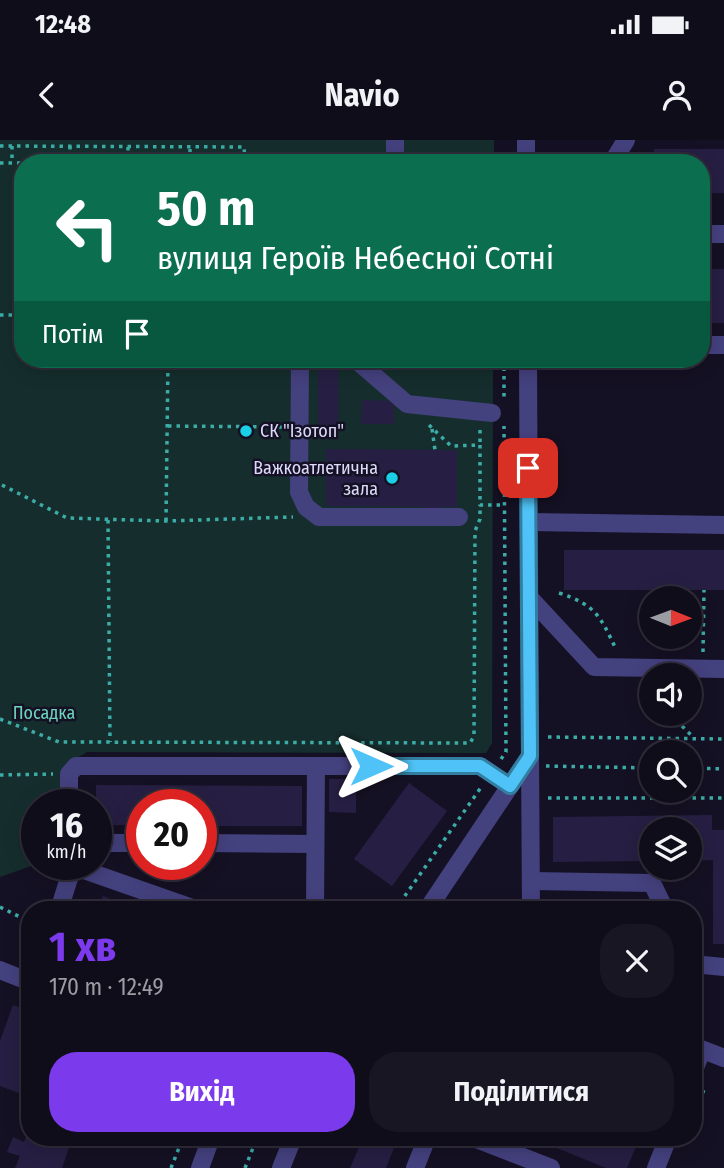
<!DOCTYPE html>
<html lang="uk">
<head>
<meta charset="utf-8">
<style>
  body { margin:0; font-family:"Fira Sans Condensed",sans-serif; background:#191624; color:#f1f3f6; height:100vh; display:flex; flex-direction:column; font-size:26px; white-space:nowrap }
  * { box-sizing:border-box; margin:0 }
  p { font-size:23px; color:#9c9ca3 }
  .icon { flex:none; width:38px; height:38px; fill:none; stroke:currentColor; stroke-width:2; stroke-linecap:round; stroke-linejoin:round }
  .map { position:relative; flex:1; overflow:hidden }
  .sheet { position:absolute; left:21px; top:761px; width:681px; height:245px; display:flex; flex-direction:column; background:#100d1b; border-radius:28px; box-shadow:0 4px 18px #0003,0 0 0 2px #302d3a }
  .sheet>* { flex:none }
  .guide { position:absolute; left:14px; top:14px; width:696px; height:214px; border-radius:28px; box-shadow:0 4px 18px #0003,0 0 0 2px #302d3a; background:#0b6e4f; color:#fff; overflow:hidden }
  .needle { width:46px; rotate:91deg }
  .controls { position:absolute; left:639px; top:446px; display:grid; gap:14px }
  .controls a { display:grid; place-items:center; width:63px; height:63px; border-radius:50%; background:#100d1b; box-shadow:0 4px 18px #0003,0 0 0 2px #302d3a; font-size:35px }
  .speed { position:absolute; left:21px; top:649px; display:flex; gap:14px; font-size:35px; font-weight:700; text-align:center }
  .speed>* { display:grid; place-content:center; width:91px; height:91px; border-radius:50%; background:#100d1b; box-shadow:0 4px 18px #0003,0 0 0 2px #302d3a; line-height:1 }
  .speed small { font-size:18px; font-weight:400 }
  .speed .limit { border:10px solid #d22; background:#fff; color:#111 }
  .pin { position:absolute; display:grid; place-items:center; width:60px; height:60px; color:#fff; margin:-30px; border-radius:14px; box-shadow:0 4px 10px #0006 }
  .me { position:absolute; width:77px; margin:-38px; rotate:90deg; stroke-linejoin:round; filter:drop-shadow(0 0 5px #0008) }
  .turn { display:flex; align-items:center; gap:24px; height:147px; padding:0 28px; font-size:32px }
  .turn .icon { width:91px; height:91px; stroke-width:2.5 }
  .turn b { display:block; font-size:49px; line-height:60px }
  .then { display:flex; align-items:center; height:66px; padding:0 28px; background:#0003; gap:14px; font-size:26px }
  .round { display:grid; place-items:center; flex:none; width:74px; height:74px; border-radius:28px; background:#191624 }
  .headline { display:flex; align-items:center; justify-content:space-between; height:119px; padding:0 28px }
  h1 { font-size:42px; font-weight:700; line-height:52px; color:#7c3aed }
  .primary-button { display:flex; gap:14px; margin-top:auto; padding:14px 28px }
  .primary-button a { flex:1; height:80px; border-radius:28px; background:#7c3aed; color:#fff; font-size:28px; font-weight:700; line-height:80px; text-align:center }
  .primary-button a+a { background:#191624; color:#f1f3f6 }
  .status { display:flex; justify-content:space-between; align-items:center; height:49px; padding:0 35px; background:#100d1b; direction:ltr }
  .status svg { height:19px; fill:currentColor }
  header { display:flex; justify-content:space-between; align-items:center; height:91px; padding:0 28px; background:#100d1b; font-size:32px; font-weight:700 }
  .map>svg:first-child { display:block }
  .green { fill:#152e2d }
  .building { fill:#271f43 }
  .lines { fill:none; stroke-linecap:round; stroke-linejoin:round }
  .path { stroke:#3caca7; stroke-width:3.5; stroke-dasharray:3.5 5; stroke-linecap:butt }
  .minor { stroke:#44417f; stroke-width:18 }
  .route-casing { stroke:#337fa1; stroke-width:18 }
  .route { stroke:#4fc3f7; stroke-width:12 }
  .poi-dot { fill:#19d0e7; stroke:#151124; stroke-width:2.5 }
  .labels { text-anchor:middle; stroke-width:5; stroke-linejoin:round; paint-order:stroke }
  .poi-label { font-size:18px; fill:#ddd9fb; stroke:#151124; text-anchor:start }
  .park-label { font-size:18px; fill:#6cd4bb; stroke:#151124 }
</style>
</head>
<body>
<div class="status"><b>12:48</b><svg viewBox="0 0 49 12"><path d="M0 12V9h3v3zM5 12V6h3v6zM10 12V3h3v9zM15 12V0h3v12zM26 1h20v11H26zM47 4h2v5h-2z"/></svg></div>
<header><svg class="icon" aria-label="back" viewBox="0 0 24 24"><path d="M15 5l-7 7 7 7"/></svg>Navio<svg class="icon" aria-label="person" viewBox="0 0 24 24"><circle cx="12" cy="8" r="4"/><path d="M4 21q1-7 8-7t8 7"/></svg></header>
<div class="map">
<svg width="724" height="1028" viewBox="0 0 724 1028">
  <rect width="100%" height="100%" fill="#151124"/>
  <polygon class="green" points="0,0 494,0 494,23 23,23 23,219 493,219 492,603 486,613 87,612 65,625 64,665 37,665 37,724 0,737"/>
  <g class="building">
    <polygon points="654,9 724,9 724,53 702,53 702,23 653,23"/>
    <rect x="702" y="129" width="22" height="54"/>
    <polygon points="318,219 339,219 338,296 318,296"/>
    <polygon points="362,260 394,261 394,284 361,284"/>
    <polygon points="326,309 457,310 457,367 442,367 443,375 426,375 426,367 326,366"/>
    <rect x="564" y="410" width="160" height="40"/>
    <polygon points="329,639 356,639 356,673 329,672"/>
    <polygon points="409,643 447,671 392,746 354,719"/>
    <polygon points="96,645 302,646 302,686 201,686 201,665 142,665 142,685 96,685"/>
    <polygon points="712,675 712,690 724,690 724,804 713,804 713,720 690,721 690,690 651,690 651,721 553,722 553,677"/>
    <polygon points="103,756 137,770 97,770"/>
    <polygon points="13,865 30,871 30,957 0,946 0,901"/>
    <polygon points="29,988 30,998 72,999 62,1028 15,1028 20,1016 7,1012 13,997 24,1002"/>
    <polygon points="363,998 398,998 386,1028 350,1028"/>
    <polygon points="532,998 627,998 638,1002 627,1028 606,1028"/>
  </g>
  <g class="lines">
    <g class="path">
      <polyline points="0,6 244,7 245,21"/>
      <polyline points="12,6 12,22"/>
      <polyline points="70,6 70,22"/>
      <polyline points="128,7 128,22"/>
      <polyline points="190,21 190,7"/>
      <polyline points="0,23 245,22"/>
      <polyline points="0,175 23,175"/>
      <polyline points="504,219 504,261"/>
      <polyline points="429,285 451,306 480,305 480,365 505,365"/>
      <polyline points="168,286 283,287"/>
      <polyline points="432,289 435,310"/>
      <polyline points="480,290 480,305"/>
      <polyline points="2,345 67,378 166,381 293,377"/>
      <polyline points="108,380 110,602"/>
      <polyline points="166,381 168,219"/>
      <path d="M559,453C596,465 600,476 616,509"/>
      <polyline points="703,512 704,450"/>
      <polyline points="640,544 651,555"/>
      <polyline points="670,574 695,599"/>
      <polyline points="0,579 59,602 470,603 474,596 475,391 480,379 480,365"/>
      <polyline points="548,597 724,599"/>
      <polyline points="501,619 506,612 504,286"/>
      <polyline points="546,626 651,628"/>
      <polyline points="690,628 724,629"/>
      <polyline points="0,635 53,634"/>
      <polyline points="548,658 724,658"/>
      <polyline points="0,767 30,782"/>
      <polyline points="395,770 482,646"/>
      <polyline points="693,977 705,947"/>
      <polyline points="171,1028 183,998"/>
      <polyline points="245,1028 257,998"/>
    </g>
    <g class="minor">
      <polyline points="395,0 395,21"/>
      <polyline points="526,0 526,23"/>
      <polyline points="302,23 526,21"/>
      <polyline points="612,23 626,0"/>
      <polyline points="702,94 724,94"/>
      <polyline points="702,205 724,205"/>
      <polyline points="300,219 299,352 306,367 319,377 459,377"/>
      <polyline points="355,219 407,264 492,273"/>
      <polyline points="529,382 724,385"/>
      <polyline points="529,457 594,527 724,529"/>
      <polyline points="530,616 531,770"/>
      <polyline points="69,665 69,634 76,626 480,626 510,646"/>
      <polyline points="96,703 142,703"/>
      <polyline points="201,703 315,704"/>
      <polyline points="84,724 84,730 198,770"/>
      <polyline points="531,741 652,743 665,770"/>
      <polyline points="59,770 70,735 70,724"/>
      <polyline points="315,770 316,626"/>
      <polyline points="427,770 530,616 528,219"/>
      <polyline points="693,824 724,827"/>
      <polyline points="0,830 30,842"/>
      <polyline points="693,906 724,918"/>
      <polyline points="693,933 702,910"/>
      <polyline points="474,998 551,1028"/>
      <polyline points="200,1028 211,998"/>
      <polyline points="281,1028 293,998"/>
      <polyline points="415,1028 427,998"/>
      <polyline points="656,1028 668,998"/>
    </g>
  </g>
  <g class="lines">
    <defs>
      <polyline id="route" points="371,626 480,626 510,646 530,616 528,328"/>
    </defs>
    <use href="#route" class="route-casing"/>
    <use href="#route" class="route"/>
  </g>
  <g class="poi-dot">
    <circle cx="246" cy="291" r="7"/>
    <circle cx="392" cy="338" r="7"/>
  </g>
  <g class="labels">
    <g class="poi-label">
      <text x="260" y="297">СК "Ізотоп"</text>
      <text x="378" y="334" text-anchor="end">Важкоатлетична<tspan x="378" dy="21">зала</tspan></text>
    </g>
    <g class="park-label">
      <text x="44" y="579">Посадка</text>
    </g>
  </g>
</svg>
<div class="controls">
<a><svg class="needle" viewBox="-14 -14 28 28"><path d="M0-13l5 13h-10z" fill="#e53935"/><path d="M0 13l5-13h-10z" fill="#9c9ca3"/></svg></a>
<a><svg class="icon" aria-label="sound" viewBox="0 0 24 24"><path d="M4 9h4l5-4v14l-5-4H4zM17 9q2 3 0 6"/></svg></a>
<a><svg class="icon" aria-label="search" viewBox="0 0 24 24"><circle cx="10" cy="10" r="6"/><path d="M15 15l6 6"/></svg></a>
<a><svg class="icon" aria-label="layers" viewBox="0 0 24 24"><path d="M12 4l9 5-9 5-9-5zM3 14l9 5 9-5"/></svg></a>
</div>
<div class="speed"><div>16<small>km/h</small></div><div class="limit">20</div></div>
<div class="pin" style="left:528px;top:328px;background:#d93025"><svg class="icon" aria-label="arrive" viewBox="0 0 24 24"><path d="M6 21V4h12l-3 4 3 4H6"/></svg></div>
<svg class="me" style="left:371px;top:626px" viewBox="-20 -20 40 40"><path d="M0-17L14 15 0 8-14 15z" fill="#4fc3f7" stroke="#fff" stroke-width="4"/></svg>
<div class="guide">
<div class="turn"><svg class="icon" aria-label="left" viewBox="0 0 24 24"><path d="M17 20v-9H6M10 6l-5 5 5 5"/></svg><div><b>50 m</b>вулиця Героїв Небесної Сотні</div></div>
<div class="then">Потім<svg class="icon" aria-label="arrive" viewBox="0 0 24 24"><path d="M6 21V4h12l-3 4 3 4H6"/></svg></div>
</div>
<section class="sheet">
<div class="headline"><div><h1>1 хв</h1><p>170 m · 12:49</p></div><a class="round"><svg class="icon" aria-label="close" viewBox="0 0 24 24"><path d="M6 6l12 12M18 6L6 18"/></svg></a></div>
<div class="primary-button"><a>Вихід</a><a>Поділитися</a></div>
</section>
</div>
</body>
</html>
